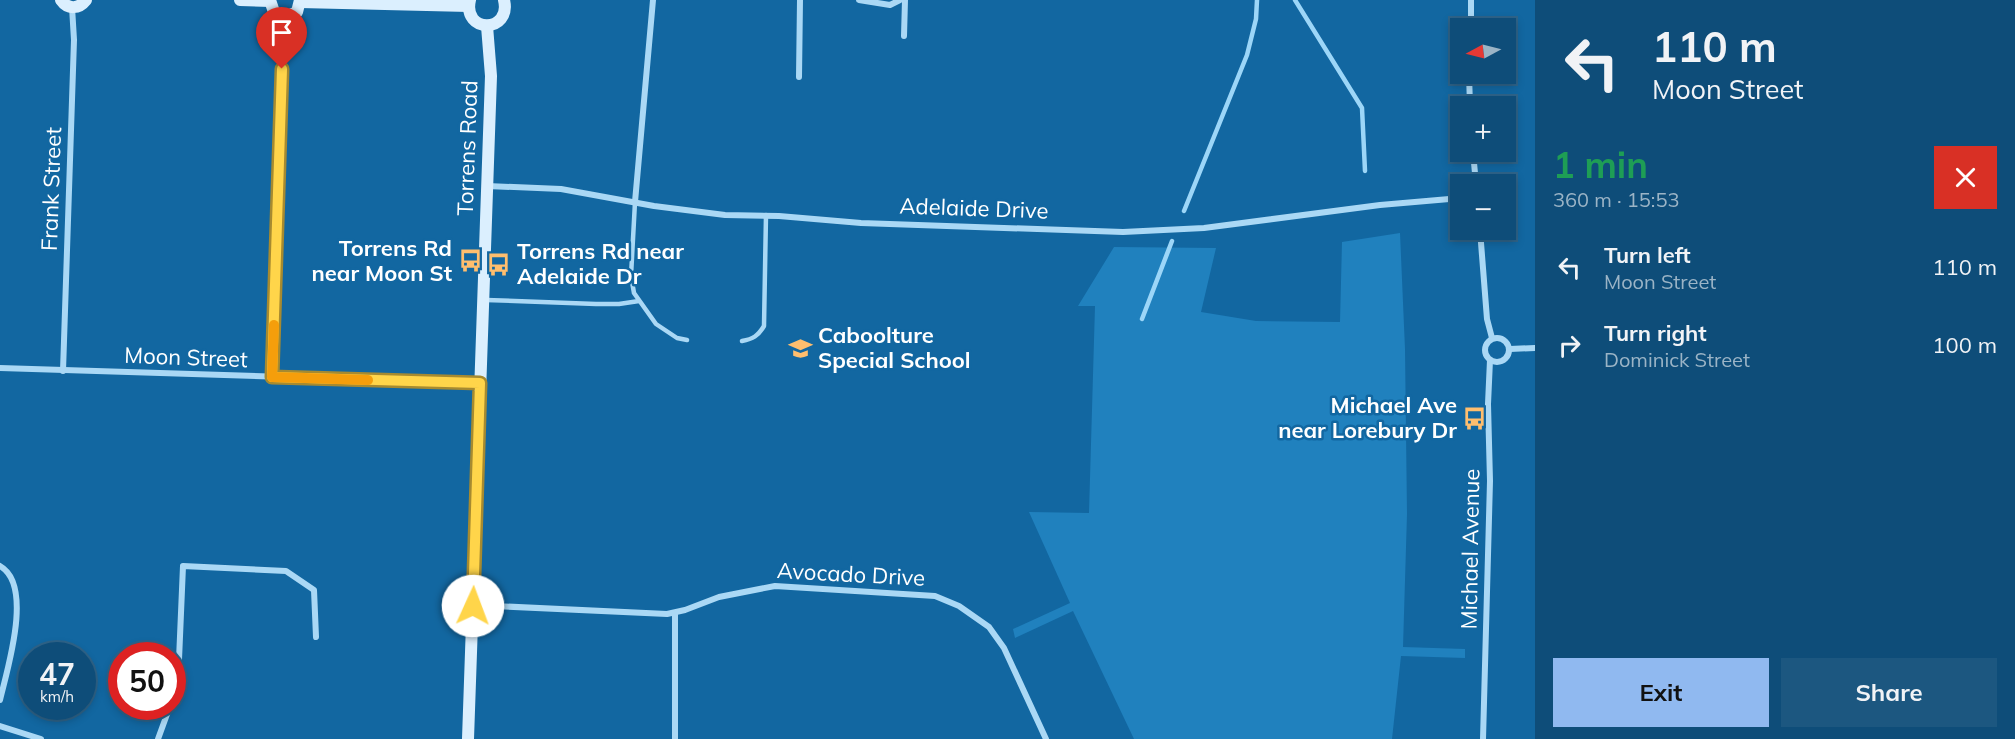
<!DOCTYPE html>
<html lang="en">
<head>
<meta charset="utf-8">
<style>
  body { margin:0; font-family:Mulish,sans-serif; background:#1c5780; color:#f1f3f6; height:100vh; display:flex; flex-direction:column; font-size:22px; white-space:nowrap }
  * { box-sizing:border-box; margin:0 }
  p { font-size:20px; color:#9bb4c6 }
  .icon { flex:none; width:33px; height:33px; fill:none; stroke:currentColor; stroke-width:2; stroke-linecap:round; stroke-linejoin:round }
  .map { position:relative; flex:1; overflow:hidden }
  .drawer { display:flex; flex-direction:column; background:#0e4d79; width:480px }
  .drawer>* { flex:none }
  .top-card { background:#0e4d79; color:#f1f3f6; overflow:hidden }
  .needle { width:39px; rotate:263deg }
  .buttons { position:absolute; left:1450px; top:18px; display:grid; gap:12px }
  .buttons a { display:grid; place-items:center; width:66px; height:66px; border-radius:0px; background:#0e4d79; box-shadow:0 3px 9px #0003,0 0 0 2px #2e648a; font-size:30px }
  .speed { position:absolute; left:18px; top:642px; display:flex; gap:12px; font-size:30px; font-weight:700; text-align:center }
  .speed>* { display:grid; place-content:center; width:78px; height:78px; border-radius:50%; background:#0e4d79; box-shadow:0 3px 9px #0003,0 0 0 2px #2e648a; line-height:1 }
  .speed small { font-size:15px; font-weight:400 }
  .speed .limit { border:9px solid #d22; background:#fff; color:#111 }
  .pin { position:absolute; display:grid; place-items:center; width:51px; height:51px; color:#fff; margin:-62px -26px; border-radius:50% 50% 50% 0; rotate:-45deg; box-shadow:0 0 6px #0007 }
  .pin .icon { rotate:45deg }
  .me { position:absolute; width:66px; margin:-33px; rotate:2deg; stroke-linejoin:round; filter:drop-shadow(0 0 4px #0008) }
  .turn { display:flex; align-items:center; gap:21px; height:126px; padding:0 18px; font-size:27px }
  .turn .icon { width:78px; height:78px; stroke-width:2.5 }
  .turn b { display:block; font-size:42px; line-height:51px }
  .round { display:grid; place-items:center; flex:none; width:63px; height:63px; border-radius:0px; background:#1c5780 }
  .overview { display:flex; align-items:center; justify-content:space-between; height:102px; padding:0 18px }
  h1 { font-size:36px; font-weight:700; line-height:45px; color:#1e9e55 }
  .cta { display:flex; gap:12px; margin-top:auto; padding:12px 18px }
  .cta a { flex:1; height:69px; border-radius:0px; background:#90b9f0; color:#111; font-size:24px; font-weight:700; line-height:69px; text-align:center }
  .cta a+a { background:#1c5780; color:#f1f3f6 }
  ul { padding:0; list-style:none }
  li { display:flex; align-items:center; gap:18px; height:78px; padding:0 18px }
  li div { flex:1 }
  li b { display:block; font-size:22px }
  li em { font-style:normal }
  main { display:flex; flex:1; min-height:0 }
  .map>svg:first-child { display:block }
  .green { fill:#2081be }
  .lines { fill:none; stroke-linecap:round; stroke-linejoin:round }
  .stream { stroke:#9cd6f8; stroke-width:4.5 }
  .lane { stroke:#aad8f5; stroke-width:4.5 }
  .street { stroke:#aad8f5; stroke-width:6 }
  .secondary { stroke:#dbeffe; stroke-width:12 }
  .route-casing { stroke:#a68a30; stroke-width:15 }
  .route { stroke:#ffd54a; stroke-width:10 }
  .slow { stroke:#f59e0b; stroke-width:10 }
  .labels { text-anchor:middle; stroke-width:5; stroke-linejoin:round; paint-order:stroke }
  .street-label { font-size:22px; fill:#fff; stroke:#1267a1 }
  .poi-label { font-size:22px; font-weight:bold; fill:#fff; stroke:#1267a1; text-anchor:end }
</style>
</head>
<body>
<main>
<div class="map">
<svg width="1535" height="739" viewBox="0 0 1535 739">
  <rect width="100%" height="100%" fill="#1267a1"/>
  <polygon class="green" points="1400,233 1405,349 1407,514 1403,647 1465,649 1465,658 1401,656 1392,739 1134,739 1073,611 1015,638 1013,629 1070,603 1029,512 1089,513 1095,306 1078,306 1114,247 1216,248 1201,312 1256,321 1340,322 1342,242"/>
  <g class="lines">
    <g class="stream">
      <polyline points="1295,0 1362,108 1365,171"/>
      <polyline points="1184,211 1247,55 1256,19 1257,0"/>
      <polyline points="1142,319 1172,241"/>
    </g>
    <g class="lane">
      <polyline points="635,202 631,276 634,293 656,324 677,338 687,340"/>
      <polyline points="486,300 596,304 619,304 639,301"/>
      <path d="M742,341C753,339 758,336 764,326L766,215"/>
    </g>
    <g class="street">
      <polyline points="859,0 890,5 900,0"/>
      <polyline points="1471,28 1471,0"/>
      <polyline points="904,36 905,0"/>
      <polyline points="1469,74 1470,106"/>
      <polyline points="799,77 800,0"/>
      <polyline points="1473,152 1476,184"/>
      <polyline points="487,186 561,189 654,206 725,215 779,216 861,223 1123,232 1204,228 1380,205 1461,198"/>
      <polyline points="635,202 653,0"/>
      <polyline points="1480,230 1487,319 1492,338"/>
      <circle cx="1497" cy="350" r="12"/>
      <polyline points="1510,349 1535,348"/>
      <polyline points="0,368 480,383"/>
      <polyline points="63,371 74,40 72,7"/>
      <polyline points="272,377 283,17"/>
      <path d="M0,566C34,585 7,670 0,700"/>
      <polyline points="473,605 667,614 685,610 719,597 775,586 935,596 959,606 989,627 1004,648 1046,739"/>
      <polyline points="675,613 675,739"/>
      <polyline points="172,698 178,683 183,566 286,571 314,590 316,637"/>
      <polyline points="0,726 41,739"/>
      <polyline points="158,739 170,706"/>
      <polyline points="1483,739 1490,481 1488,404 1490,360"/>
    </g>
    <g class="secondary">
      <path d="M61,0C68,10 79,9 86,0"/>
      <polyline points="240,0 270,1"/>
      <polyline points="270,0 274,12 285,17 297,12 300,0"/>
      <path d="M470,0C462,34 512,33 504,0"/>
      <polyline points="300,2 469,6"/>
      <polyline points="468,739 491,76 487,26"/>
    </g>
  </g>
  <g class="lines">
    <defs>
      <polyline id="route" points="282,69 272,377 480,383 473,606"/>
    </defs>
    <use href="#route" class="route-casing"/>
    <use href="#route" class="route"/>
    <polyline class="slow" points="274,325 272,377 368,380"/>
  </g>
  <defs>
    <symbol id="bus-bare" viewBox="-9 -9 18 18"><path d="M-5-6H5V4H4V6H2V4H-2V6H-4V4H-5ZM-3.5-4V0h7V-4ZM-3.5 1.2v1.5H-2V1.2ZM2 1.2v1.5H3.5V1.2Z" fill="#ffbe6e" stroke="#1267a1" stroke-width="2.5" paint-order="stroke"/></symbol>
    <symbol id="school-bare" viewBox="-9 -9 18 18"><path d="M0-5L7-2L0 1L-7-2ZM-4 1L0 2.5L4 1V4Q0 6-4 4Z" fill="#ffbe6e" stroke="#1267a1" stroke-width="2.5" paint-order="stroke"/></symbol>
  </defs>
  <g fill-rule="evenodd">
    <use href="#bus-bare" x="454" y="244" width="33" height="33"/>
    <use href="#bus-bare" x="482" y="248" width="33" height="33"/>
    <use href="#school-bare" x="784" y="332" width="33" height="33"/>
    <use href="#bus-bare" x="1458" y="402" width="33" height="33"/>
  </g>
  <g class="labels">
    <g class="street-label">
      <text transform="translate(467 148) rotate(-88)" y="8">Torrens Road</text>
      <text transform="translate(51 189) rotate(-88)" y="8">Frank Street</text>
      <text transform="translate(974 208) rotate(2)" y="8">Adelaide Drive</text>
      <text transform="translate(186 357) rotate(2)" y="8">Moon Street</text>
      <text transform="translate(1470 549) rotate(-89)" y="8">Michael Avenue</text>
      <text transform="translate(851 574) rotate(3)" y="8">Avocado Drive</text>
    </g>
    <g class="poi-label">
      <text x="452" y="256">Torrens Rd<tspan x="452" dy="25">near Moon St</tspan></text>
      <text x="517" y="259" text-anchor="start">Torrens Rd near<tspan x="517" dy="25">Adelaide Dr</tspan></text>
      <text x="818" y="343" text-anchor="start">Caboolture<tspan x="818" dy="25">Special School</tspan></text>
      <text x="1457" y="413">Michael Ave<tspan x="1457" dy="25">near Lorebury Dr</tspan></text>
    </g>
  </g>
</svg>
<div class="buttons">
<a><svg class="needle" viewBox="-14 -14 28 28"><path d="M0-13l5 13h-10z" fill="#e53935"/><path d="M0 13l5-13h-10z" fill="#9bb4c6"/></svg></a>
<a>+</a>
<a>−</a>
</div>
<div class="speed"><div>47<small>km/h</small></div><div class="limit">50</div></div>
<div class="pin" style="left:282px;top:69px;background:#d93025"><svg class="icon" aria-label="arrive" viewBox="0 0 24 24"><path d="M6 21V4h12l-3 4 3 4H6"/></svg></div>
<svg class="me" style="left:473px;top:606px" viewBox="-20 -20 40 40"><circle r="19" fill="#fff"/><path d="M0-13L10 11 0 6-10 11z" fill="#ffd54a"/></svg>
</div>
<section class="drawer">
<div class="top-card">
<div class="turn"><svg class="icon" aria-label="left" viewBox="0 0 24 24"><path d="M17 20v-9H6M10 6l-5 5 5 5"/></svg><div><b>110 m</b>Moon Street</div></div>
</div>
<div class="overview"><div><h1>1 min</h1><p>360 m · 15:53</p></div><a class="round" style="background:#d93025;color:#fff"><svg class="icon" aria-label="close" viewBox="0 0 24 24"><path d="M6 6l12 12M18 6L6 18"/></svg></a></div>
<ul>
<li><svg class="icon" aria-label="left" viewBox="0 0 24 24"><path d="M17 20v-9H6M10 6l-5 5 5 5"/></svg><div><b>Turn left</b><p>Moon Street</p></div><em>110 m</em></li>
<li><svg class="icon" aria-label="right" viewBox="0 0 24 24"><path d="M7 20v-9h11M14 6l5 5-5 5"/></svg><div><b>Turn right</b><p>Dominick Street</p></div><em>100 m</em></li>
</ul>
<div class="cta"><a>Exit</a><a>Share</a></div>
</section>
</main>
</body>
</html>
